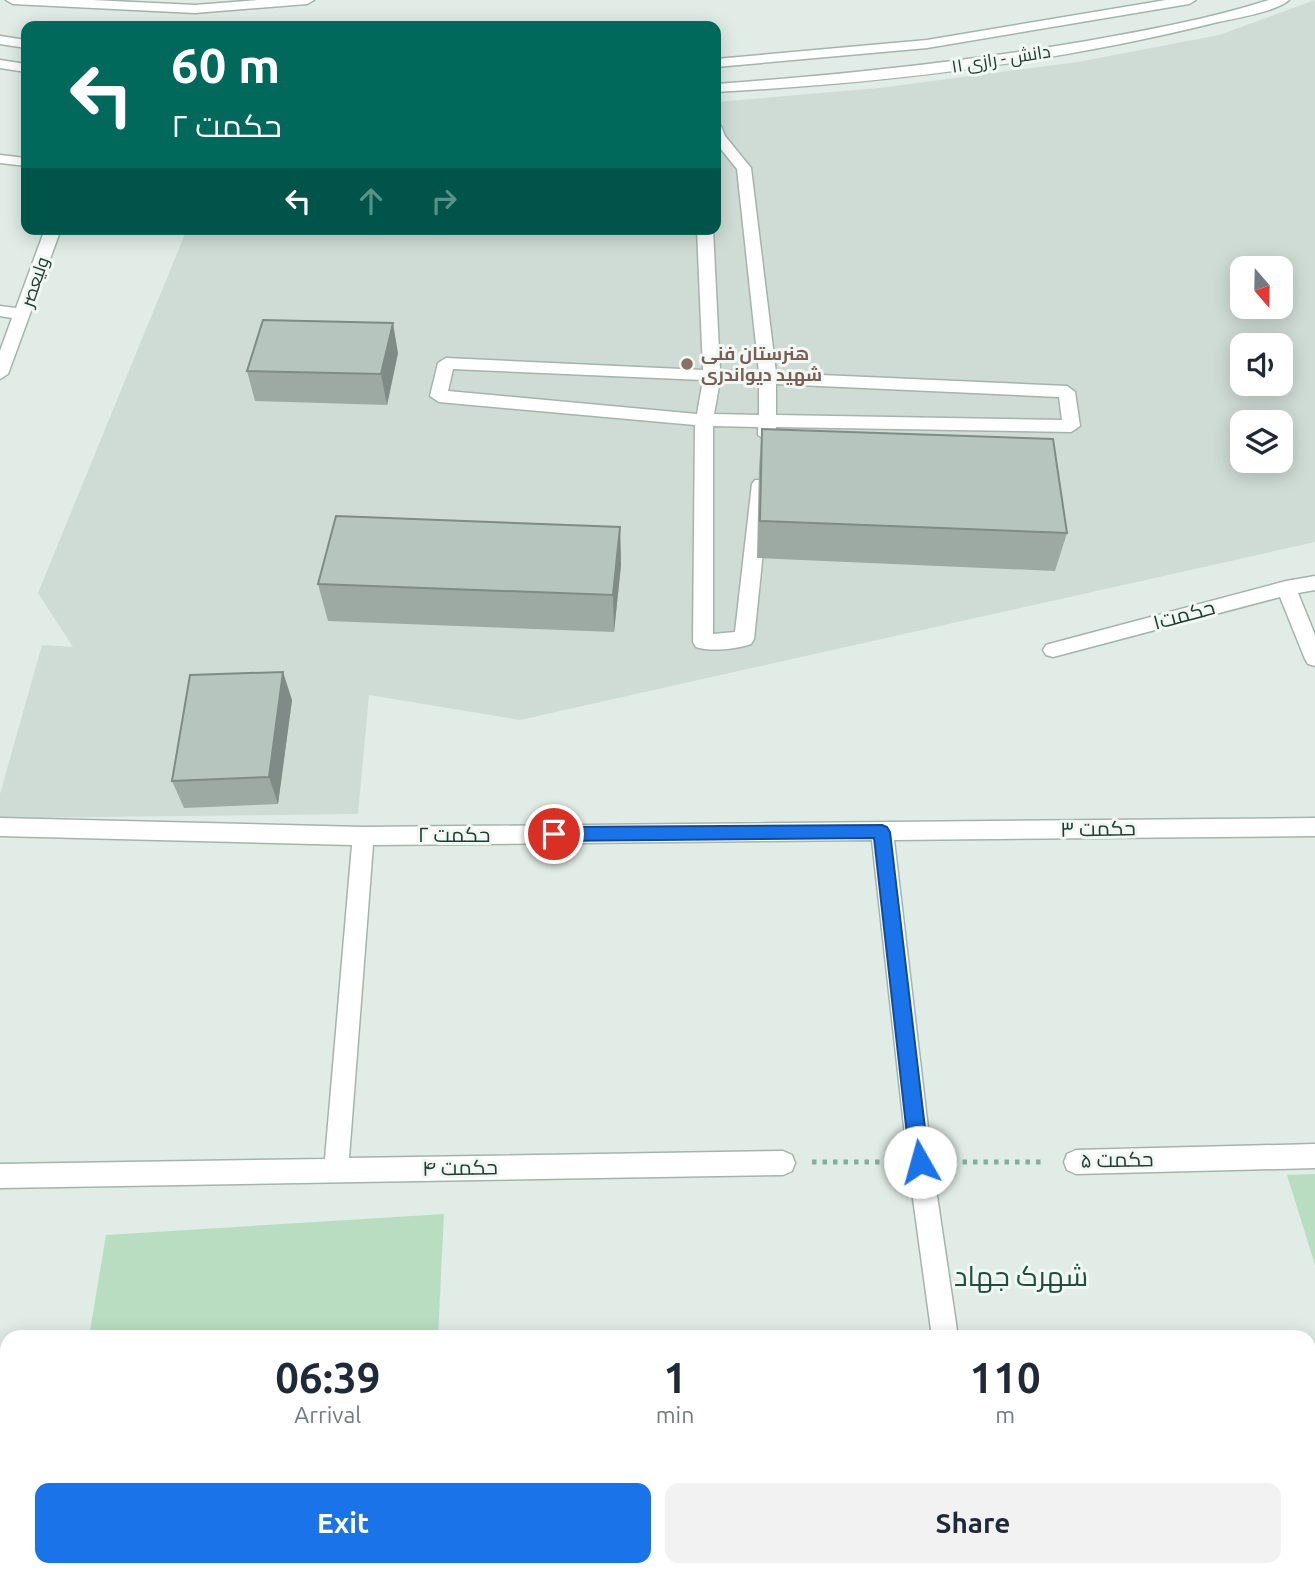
<!DOCTYPE html>
<html lang="en">
<head>
<meta charset="utf-8">
<style>
  body { margin:0; font-family:Ubuntu,Cairo,sans-serif; background:#f2f2f3; color:#1f2937; height:100vh; display:flex; flex-direction:column; font-size:26px; white-space:nowrap }
  * { box-sizing:border-box; margin:0 }
  p { font-size:23px; color:#747a83 }
  .icon { flex:none; width:38px; height:38px; fill:none; stroke:currentColor; stroke-width:2; stroke-linecap:round; stroke-linejoin:round }
  .map { position:relative; flex:1; overflow:hidden }
  .drawer { position:absolute; left:0px; top:1330px; width:1316px; height:247px; display:flex; flex-direction:column; background:#fff; border-radius:21px 21px 0 0; box-shadow:0 4px 18px #0003 }
  .drawer>* { flex:none }
  .guide { position:absolute; left:21px; top:21px; width:700px; height:214px; border-radius:14px; box-shadow:0 4px 18px #0003; background:#00695c; color:#fff; overflow:hidden }
  .needle { width:46px; rotate:160deg }
  .buttons { position:absolute; left:1230px; top:256px; display:grid; gap:14px }
  .buttons a { display:grid; place-items:center; width:63px; height:63px; border-radius:14px; background:#fff; box-shadow:0 4px 18px #0003; font-size:35px }
  .pin { position:absolute; display:grid; place-items:center; width:60px; height:60px; color:#fff; margin:-30px; border:4px solid #fff; border-radius:50%; box-shadow:0 2px 7px #0007 }
  .me { position:absolute; width:77px; margin:-38px; rotate:353deg; stroke-linejoin:round; filter:drop-shadow(0 0 5px #0008) }
  .turn { display:flex; align-items:center; gap:24px; height:147px; padding:0 35px; font-size:32px }
  .turn .icon { width:91px; height:91px; stroke-width:2.5 }
  .turn b { display:block; font-size:49px; line-height:60px }
  .lanes { display:flex; align-items:center; height:66px; padding:0 35px; background:#0003; justify-content:center; gap:35px; direction:ltr }
  .lanes .off { opacity:.35 }
  .eta { display:flex; justify-content:space-evenly; align-items:center; height:119px; text-align:center }
  .eta b { font-size:42px; font-weight:600; line-height:49px }
  .primary-button { display:flex; gap:14px; margin-top:auto; padding:14px 35px }
  .primary-button a { flex:1; height:80px; border-radius:14px; background:#1a73e8; color:#fff; font-size:28px; font-weight:600; line-height:80px; text-align:center }
  .primary-button a+a { background:#f2f2f3; color:#1f2937 }
  .map>svg:first-child { display:block }
  .built { fill:#cfdbd5; fill-rule:evenodd }
  .green { fill:#b9ddc1 }
  .lines { fill:none; stroke-linecap:round; stroke-linejoin:round }
  .minor-casing { stroke:#a4b4ad; stroke-width:3 }
  .path { stroke:#81af9f; stroke-width:5; stroke-dasharray:4.5 6; stroke-linecap:butt }
  .minor { fill:#fff; fill-rule:evenodd }
  .wall { fill:#9daaa4 }
  .shaded-wall { fill:#7f8b86 }
  .building { fill:#b6c6bf; stroke:#7f8b86; stroke-width:2 }
  .route { fill:#1a73e8; stroke:#114b97; stroke-width:2 }
  .education-dot { fill:#8d6e63; stroke:#f1f8f4; stroke-width:2.5 }
  .labels { text-anchor:middle; stroke-width:6; stroke-linejoin:round; paint-order:stroke }
  .far-street-label { font-size:18px; fill:#213c34; stroke:#f1f8f4 }
  .far-education-label { font-size:18px; font-weight:bold; fill:#785e54; stroke:#f1f8f4; text-anchor:start }
  .street-label { font-size:21px; fill:#213c34; stroke:#f1f8f4 }
  .near-neighbourhood-label { font-size:28px; fill:#1d4e40; stroke:#f1f8f4 }
</style>
</head>
<body>
<div class="map">
<svg width="1315" height="1576" viewBox="0 0 1315 1576">
  <rect width="100%" height="100%" fill="#e1ece6"/>
  <path class="built" d="M1315,0V542L520,720L369,695L358,814L0,818V794L42,645L73,647L38,593L187,229H716V102L879,88L1078,62L1219,35ZM1242,268H1281V306H1242ZM1242,345H1281V383H1242ZM1242,422H1281V460H1242Z"/>
  <g class="green">
    <polygon points="1315,1174 1315,1265 1287,1175"/>
    <polygon points="444,1214 438,1337 89,1337 106,1235"/>
  </g>
  <g class="lines">
    <defs>
      <g id="minor">
        <polygon points="6,0 92,0 195,5 258,0 314,0 307,4 195,13 13,4"/>
        <polygon points="1166,0 1196,0 1189,4 927,48 716,67 716,59 927,40"/>
        <path d="M1269,0H1289C1275,12 1236,18 1218,22C1055,63 883,83 716,92V84C840,75 964,62 1087,41C1148,30 1209,19 1269,0Z"/>
        <polygon points="0,36 26,40 26,48 0,44"/>
        <polygon points="0,60 26,64 26,72 0,68"/>
        <path d="M716,125L721,126L725,136L751,168L776,373L1067,386L1075,392L1080,426L1071,432L776,427L773,439L767,441L758,435V427L713,426V634L735,632L752,484L755,480H767L770,484L754,639L751,644C736,649 711,652 696,647L693,642L695,425L439,402L430,396L438,363L446,358L703,370L697,229H713L720,370L759,372L737,169L716,143ZM453,369L703,380L697,414L448,391ZM720,381L759,383V415L714,414ZM776,384L1059,397L1062,420L776,415Z"/>
        <polygon points="0,155 26,158 26,166 0,163"/>
        <polygon points="45,229 61,229 8,374 0,379 0,351 12,318 0,316 0,306 16,308"/>
        <polygon points="1315,576 1315,590 1298,593 1315,635 1315,666 1308,664 1305,659 1280,597 1053,657 1046,655 1043,650 1046,645 1053,643 1286,581"/>
        <polygon points="0,818 363,827 1315,818 1315,836 894,840 932,1162 958,1337 932,1337 908,1162 872,840 373,845 349,1158 783,1151 792,1155 795,1163 792,1171 783,1175 0,1188 0,1164 325,1159 352,845 0,836"/>
        <polygon points="1315,1144 1315,1168 1076,1174 1067,1170 1064,1162 1067,1154 1076,1150"/>
        <polygon points="965,1570 993,1570 994,1576 966,1576"/>
      </g>
    </defs>
    <use href="#minor" class="minor-casing"/>
    <g class="path">
      <polyline points="812,1162 887,1162"/>
      <polyline points="952,1162 1044,1162"/>
    </g>
    <use href="#minor" class="minor"/>
  </g>
  <g class="wall">
    <polygon points="398,353 387,405 255,401 247,371"/>
    <polygon points="762,429 1067,533 1055,571 757,558 759,467"/>
    <polygon points="620,527 621,565 614,632 328,621 318,584"/>
    <polygon points="292,700 278,804 184,808 172,781"/>
  </g>
  <g class="shaded-wall">
    <polygon points="393,323 398,353 387,405 381,374"/>
    <polygon points="620,527 621,565 614,632 613,595"/>
    <polygon points="283,672 292,700 278,804 269,777"/>
  </g>
  <g class="building">
    <polygon points="263,320 393,323 381,374 247,371"/>
    <polygon points="762,429 1053,439 1067,533 760,521"/>
    <polygon points="336,516 620,527 613,595 318,584"/>
    <polygon points="283,672 269,777 172,781 190,675"/>
  </g>
  <polygon class="route" points="882,825 887,827 890,832 929,1162 926,1169 920,1171 913,1169 910,1162 874,838 554,841 548,839 546,834 548,829 554,827"/>
  <circle class="education-dot" cx="687" cy="364" r="7"/>
  <g class="labels">
    <g class="far-street-label">
      <text transform="translate(1001 59) rotate(-9)" y="6">دانش - رازی ۱۱</text>
      <text transform="translate(35 282) rotate(-71)" y="6">ولیعصر</text>
    </g>
    <g class="far-education-label">
      <text x="701" y="360">هنرستان فنی<tspan x="701" dy="21">شهید دیواندری</tspan></text>
    </g>
    <g class="street-label">
      <text transform="translate(1184 615) rotate(-15)" y="7">حکمت۱</text>
      <text transform="translate(1098 829) rotate(-1)" y="7">حکمت ۳</text>
      <text x="454" y="842">حکمت ۲</text>
      <text transform="translate(1117 1160) rotate(-1)" y="7">حکمت ۵</text>
      <text transform="translate(460 1168) rotate(-1)" y="7">حکمت ۴</text>
    </g>
    <g class="near-neighbourhood-label">
      <text x="1021" y="1286">شهرک جهاد</text>
    </g>
  </g>
</svg>
<div class="buttons">
<a><svg class="needle" viewBox="-14 -14 28 28"><path d="M0-13l5 13h-10z" fill="#e53935"/><path d="M0 13l5-13h-10z" fill="#747a83"/></svg></a>
<a><svg class="icon" aria-label="sound" viewBox="0 0 24 24"><path d="M4 9h4l5-4v14l-5-4H4zM17 9q2 3 0 6"/></svg></a>
<a><svg class="icon" aria-label="layers" viewBox="0 0 24 24"><path d="M12 4l9 5-9 5-9-5zM3 14l9 5 9-5"/></svg></a>
</div>
<div class="pin" style="left:554px;top:834px;background:#d93025"><svg class="icon" aria-label="arrive" viewBox="0 0 24 24"><path d="M6 21V4h12l-3 4 3 4H6"/></svg></div>
<svg class="me" style="left:920px;top:1162px" viewBox="-20 -20 40 40"><circle r="19" fill="#fff"/><path d="M0-13L10 11 0 6-10 11z" fill="#1a73e8"/></svg>
<div class="guide">
<div class="turn"><svg class="icon" aria-label="left" viewBox="0 0 24 24"><path d="M17 20v-9H6M10 6l-5 5 5 5"/></svg><div><b>60 m</b>حکمت ۲</div></div>
<div class="lanes"><svg class="icon" aria-label="left" viewBox="0 0 24 24"><path d="M17 20v-9H6M10 6l-5 5 5 5"/></svg><svg class="icon off" aria-label="ahead" viewBox="0 0 24 24"><path d="M12 20V5M6 11l6-6 6 6"/></svg><svg class="icon off" aria-label="right" viewBox="0 0 24 24"><path d="M7 20v-9h11M14 6l5 5-5 5"/></svg></div>
</div>
<section class="drawer">
<div class="eta">
<div><b>06:39</b><p>Arrival</p></div>
<div><b>1</b><p>min</p></div>
<div><b>110</b><p>m</p></div>
</div>
<div class="primary-button"><a>Exit</a><a>Share</a></div>
</section>
</div>
</body>
</html>
